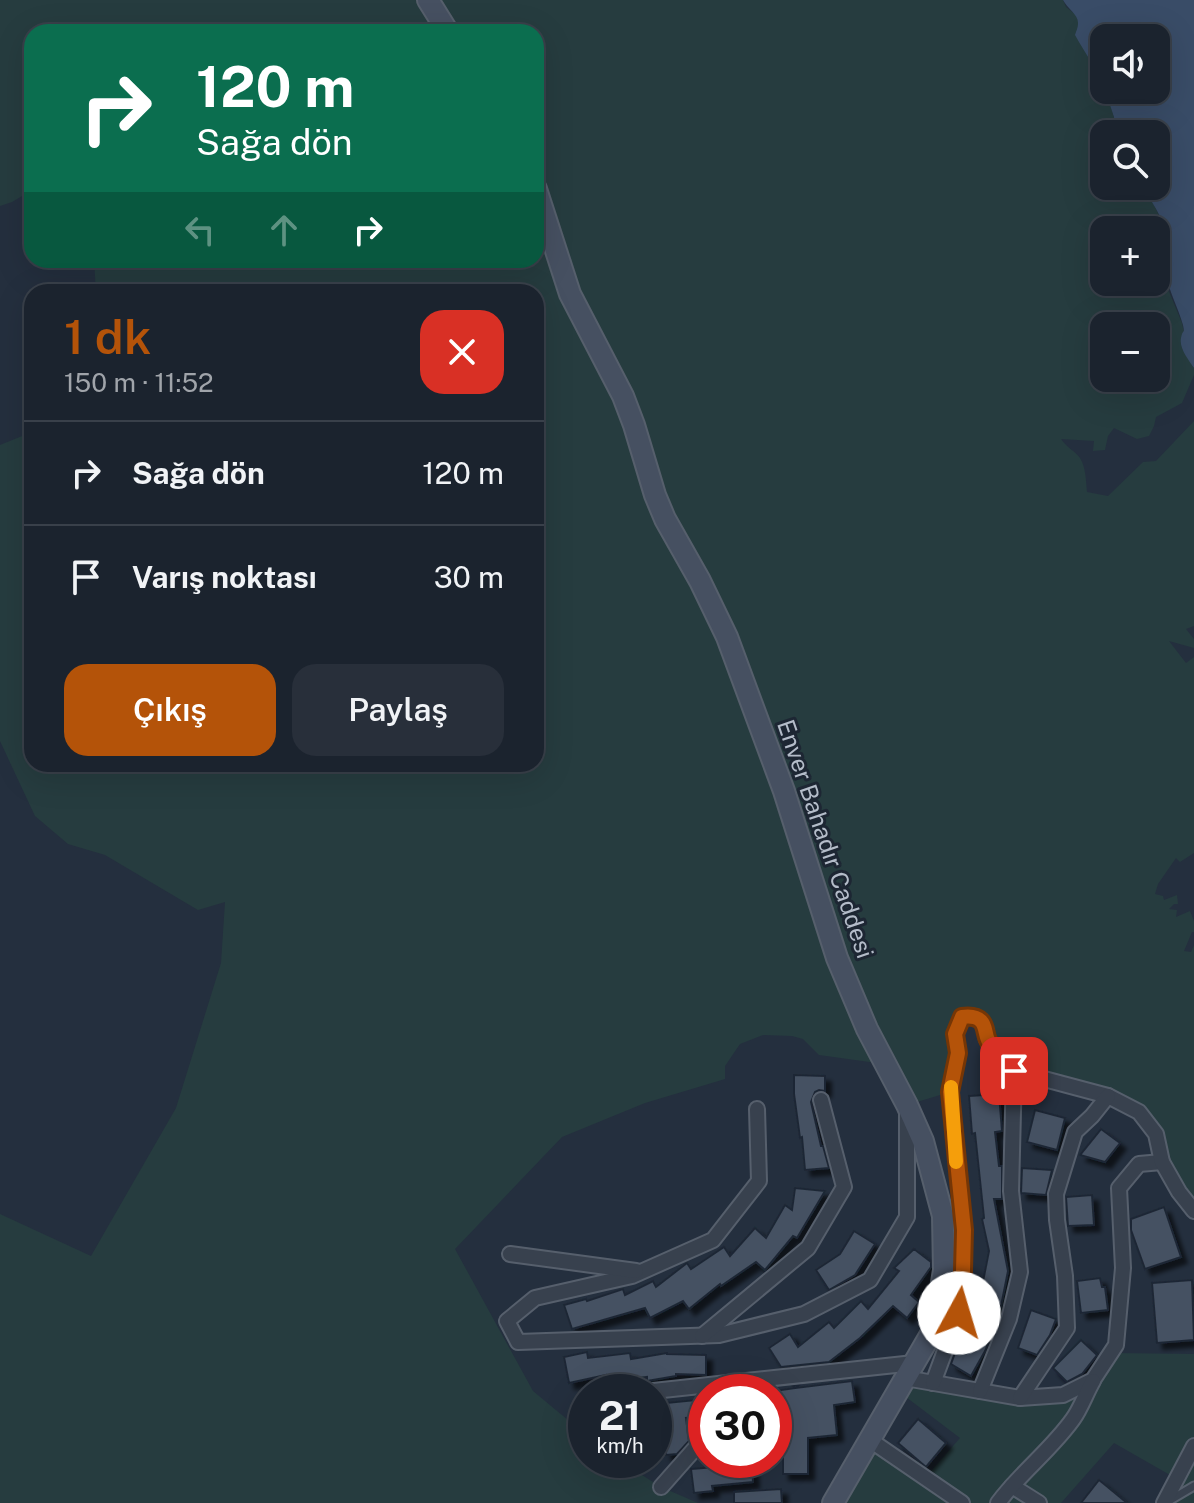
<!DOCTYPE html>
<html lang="tr">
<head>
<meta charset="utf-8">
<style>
  body { margin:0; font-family:"Public Sans",sans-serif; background:#282f3a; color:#f1f3f6; height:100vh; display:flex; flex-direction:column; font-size:30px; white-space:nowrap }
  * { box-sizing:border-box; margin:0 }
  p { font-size:26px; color:#a0a4aa }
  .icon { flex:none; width:44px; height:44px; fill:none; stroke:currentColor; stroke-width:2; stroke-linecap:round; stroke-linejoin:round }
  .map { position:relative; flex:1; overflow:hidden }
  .drawer { position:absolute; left:24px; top:284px; width:520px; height:488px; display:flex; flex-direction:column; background:#1b232e; border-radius:24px; box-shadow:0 8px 32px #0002,0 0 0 2px #39404a }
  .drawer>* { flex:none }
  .hud { position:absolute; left:24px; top:24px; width:520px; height:244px; border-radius:24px; box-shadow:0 8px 32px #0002,0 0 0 2px #39404a; background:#0b6e4f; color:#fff; overflow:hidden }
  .fabs { position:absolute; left:1090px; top:24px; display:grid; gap:16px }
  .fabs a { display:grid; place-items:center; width:80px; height:80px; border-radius:16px; background:#1b232e; box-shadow:0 8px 32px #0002,0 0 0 2px #39404a; font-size:40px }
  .speed { position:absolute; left:568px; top:1374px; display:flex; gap:16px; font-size:40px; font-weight:700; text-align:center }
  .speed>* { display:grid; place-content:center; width:104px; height:104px; border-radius:50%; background:#1b232e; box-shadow:0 8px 32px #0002,0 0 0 2px #39404a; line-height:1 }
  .speed small { font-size:20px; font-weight:400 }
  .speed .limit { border:12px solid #d22; background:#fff; color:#111 }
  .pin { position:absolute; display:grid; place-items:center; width:68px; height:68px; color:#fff; margin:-34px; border-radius:16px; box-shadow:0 4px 12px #0006 }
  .me { position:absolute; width:88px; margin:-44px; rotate:6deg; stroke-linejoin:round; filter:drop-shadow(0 0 6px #0008) }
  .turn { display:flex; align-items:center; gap:28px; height:168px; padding:0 40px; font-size:36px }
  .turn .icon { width:104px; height:104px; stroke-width:2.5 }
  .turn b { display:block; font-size:56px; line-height:68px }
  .lanes { display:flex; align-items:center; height:76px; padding:0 40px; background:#0003; justify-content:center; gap:40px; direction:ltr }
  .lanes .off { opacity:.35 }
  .round { display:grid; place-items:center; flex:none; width:84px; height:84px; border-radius:24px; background:#282f3a }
  .overview { display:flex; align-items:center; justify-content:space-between; height:136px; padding:0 40px }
  h1 { font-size:48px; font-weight:600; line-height:60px; color:#b45309 }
  .primary-button { display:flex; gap:16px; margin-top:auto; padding:16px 40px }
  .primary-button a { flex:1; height:92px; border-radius:24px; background:#b45309; color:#fff; font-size:32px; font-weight:600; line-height:92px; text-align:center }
  .primary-button a+a { background:#282f3a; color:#f1f3f6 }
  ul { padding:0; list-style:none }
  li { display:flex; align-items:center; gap:24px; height:104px; padding:0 40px; border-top:2px solid #39404a }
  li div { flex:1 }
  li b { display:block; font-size:30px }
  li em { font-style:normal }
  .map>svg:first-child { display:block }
  .green { fill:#263c3f; fill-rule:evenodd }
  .water { fill:#394c67 }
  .building { fill:#455162; stroke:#1f2835; stroke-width:2; filter:url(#shadow) }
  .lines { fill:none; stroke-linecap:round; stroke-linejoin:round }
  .service-casing { stroke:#565f6c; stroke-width:11 }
  .minor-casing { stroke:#565f6c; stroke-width:18 }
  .secondary-casing { stroke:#565f6c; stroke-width:24 }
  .service { stroke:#38414e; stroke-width:7 }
  .minor { stroke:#38414e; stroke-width:14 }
  .secondary { stroke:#465061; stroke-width:20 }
  .route-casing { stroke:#753606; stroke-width:20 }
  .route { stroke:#b45309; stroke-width:14 }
  .slow { stroke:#f59e0b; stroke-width:14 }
  .labels { text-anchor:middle; stroke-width:6; stroke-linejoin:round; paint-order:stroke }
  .street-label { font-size:24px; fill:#b4bcc9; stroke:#1d2633 }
</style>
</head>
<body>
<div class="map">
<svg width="1194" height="1503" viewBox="0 0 1194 1503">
  <defs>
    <filter id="shadow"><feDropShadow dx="6" dy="6" stdDeviation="2" flood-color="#0009"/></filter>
  </defs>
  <rect width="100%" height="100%" fill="#242f3e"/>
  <g class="green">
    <path d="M0,0H1063L1066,7L1075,14L1079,21L1078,27L1089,60L1098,71L1110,103L1114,117L1115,134H1104V186H1142L1153,203L1167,232L1170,258L1168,289L1182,323L1184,332L1181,339L1182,348L1194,368V375L1182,403L1156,417L1154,426L1149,436L1137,439L1114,428L1108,436L1105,450L1093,451L1094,441L1061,439C1066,447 1075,451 1080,458C1086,467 1086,482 1087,492L1108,496L1143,462L1156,461L1194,421V626L1186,629L1194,639V648L1169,641L1186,663L1194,657V853L1180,862L1176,858L1158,884L1155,894L1163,896L1164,900L1177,895L1178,904H1174L1169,909L1177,910L1176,917L1190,911L1194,921V932H1192L1184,951L1191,952L1194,945V1211L1139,1112L1014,1071L985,1028L962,1017L950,1092L907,1105L884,1064L819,1055L803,1039L792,1036L763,1035L740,1044L725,1066V1079L645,1103L562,1137L455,1249L533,1391L586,1435V1460H618L661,1487L698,1503H0V1214L91,1256L176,1108L221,963L225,902L198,910L105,855L68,844L35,816L0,741V445L32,432V764H536V292H96L94,260H536V32H32V190L12,202L0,206ZM1104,230H1156V282H1104ZM1104,326H1156V378H1104Z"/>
    <polygon points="1112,1353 1194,1354 1194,1503 1164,1503 1177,1479 1114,1443 1061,1503 833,1503 870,1440 925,1478 960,1438 898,1391 905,1378 1020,1398 1063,1395 1093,1380"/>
  </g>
  <path class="water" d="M1063,0H1194V368C1188,359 1179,348 1181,338C1183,328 1185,335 1183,325C1178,307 1169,292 1166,274C1182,247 1156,208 1142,186H1156V134H1115L1114,117L1105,90H1156V38H1104V88C1097,69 1085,53 1075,35C1076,31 1078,28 1078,24C1079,15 1067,8 1063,0Z"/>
  <g class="building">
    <polygon points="794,1075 825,1076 825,1091 819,1090 815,1092 811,1102 821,1146 823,1146 829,1168 805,1170 802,1137 800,1138 794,1094"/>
    <polygon points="999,1094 1002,1131 995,1132 999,1166 1002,1166 1002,1199 994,1199 1008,1271 999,1316 985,1351 971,1376 951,1364 962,1334 978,1307 989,1251 982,1219 984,1218 975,1133 972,1134 969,1096"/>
    <polygon points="1035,1110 1065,1118 1057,1150 1027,1142"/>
    <polygon points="1101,1129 1120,1143 1105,1162 1080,1155"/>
    <polygon points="1022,1168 1052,1170 1046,1195 1021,1193"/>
    <polygon points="795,1188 825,1191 797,1238 793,1236 765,1270 756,1262 721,1286 720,1284 689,1309 683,1301 650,1318 645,1308 572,1329 564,1305 586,1299 587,1301 623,1289 625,1295 653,1281 656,1287 687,1263 691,1269 724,1247 730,1256 755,1228 766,1238 785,1205 792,1210"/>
    <polygon points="1092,1195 1094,1225 1068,1226 1066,1197"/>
    <polygon points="1164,1207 1181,1257 1145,1269 1131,1230 1131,1219"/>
    <polygon points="854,1231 875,1244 855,1275 829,1290 816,1270 840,1254"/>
    <polygon points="914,1249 931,1262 931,1267 911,1295 919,1302 907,1318 893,1306 860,1338 829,1362 781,1367 769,1348 790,1334 798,1347 829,1322 834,1328 861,1301 868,1309 899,1271 894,1268"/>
    <polygon points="1100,1278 1102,1287 1105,1287 1108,1310 1081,1313 1077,1281"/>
    <polygon points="1192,1280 1194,1340 1157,1343 1152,1283"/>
    <polygon points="1031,1310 1056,1319 1050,1335 1037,1355 1018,1348"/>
    <polygon points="1081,1340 1097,1355 1082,1374 1067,1382 1053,1368"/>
    <polygon points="587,1352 588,1358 630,1353 631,1359 667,1353 667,1354 706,1355 706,1375 676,1374 676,1376 647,1381 647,1377 607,1382 606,1375 569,1383 564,1357"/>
    <polygon points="852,1381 855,1402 834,1405 837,1435 808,1438 808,1474 783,1474 783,1446 774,1447 774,1391 795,1388 793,1386 799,1385 796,1388"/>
    <polygon points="706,1399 706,1416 686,1418 689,1441 677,1454 666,1455 663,1424 659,1424 656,1404"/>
    <polygon points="918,1419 946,1443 926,1467 898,1443"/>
    <polygon points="752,1464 753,1482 712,1486 713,1491 694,1493 691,1469"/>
    <polygon points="1099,1480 1104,1484 1127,1503 1081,1503"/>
    <polygon points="781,1489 782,1503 734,1503 734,1492"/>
  </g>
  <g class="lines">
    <defs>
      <polyline id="service" points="1167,1502 1194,1486"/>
      <g id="minor">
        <polyline points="757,1109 759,1181 713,1240 632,1276 535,1298 507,1321 518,1342 719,1335 804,1314 870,1280 907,1217 907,1113"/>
        <polyline points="510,1254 636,1271"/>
        <polyline points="702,1336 808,1248 844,1187 821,1100"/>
        <polyline points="905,1378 1020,1398 1063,1395 1093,1380 1116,1345 1123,1268 1119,1188 1139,1164 1162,1162"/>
        <polyline points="933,1383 959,1313 963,1271 964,1230 950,1092 958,1053 955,1034 962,1017 971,1016 981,1020 985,1028 987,1039 994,1050 1014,1071 1108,1096 1139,1112 1156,1134 1162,1162 1179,1192 1194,1211"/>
        <polyline points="980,1391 1009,1319 1020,1272 1011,1191 1014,1071"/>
        <polyline points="644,1392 914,1363"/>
        <polyline points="1020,1398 1067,1328 1065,1276 1057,1220 1056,1194 1075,1132 1092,1116 1108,1096"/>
        <polyline points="870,1440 962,1503"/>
        <polyline points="1012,1486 1039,1503"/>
        <polyline points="661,1487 706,1436"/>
        <path d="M998,1503C1020,1473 1051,1450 1073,1419C1081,1408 1086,1393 1093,1381"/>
        <polyline points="1164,1503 1194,1446"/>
      </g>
      <g id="secondary">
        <polyline points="428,0 448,32"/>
        <polyline points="536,189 570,294 623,396 634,425 655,495 665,519 700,581 727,637 784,791 837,958 867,1029 907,1105 923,1141 943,1216 944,1270 935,1327 833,1503"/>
      </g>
    </defs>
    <use href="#service" class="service-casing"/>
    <use href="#minor" class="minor-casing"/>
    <use href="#secondary" class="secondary-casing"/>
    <use href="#service" class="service"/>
    <use href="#minor" class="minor"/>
    <use href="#secondary" class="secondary"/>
  </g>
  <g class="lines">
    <defs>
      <path id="route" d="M959,1313L963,1271L964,1230L950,1092L958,1053L955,1034L962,1017C969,1016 976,1016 981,1021C986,1026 985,1034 988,1040C993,1052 1005,1062 1014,1071"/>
    </defs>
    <use href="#route" class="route-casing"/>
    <use href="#route" class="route"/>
    <polyline class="slow" points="951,1087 956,1162"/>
  </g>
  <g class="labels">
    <g class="street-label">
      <text transform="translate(825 839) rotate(71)" y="8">Enver Bahadır Caddesi</text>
    </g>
  </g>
</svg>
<div class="fabs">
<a><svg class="icon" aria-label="sound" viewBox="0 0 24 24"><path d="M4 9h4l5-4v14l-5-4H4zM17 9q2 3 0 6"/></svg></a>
<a><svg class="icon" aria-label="search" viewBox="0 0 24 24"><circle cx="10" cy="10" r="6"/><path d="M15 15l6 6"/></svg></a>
<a>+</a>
<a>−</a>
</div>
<div class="speed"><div>21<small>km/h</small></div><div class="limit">30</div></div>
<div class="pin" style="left:1014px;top:1071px;background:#d93025"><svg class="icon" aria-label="arrive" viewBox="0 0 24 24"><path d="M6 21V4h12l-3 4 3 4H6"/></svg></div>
<svg class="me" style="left:959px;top:1313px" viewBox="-20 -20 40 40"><circle r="19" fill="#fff"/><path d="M0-13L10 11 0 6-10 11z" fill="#b45309"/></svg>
<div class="hud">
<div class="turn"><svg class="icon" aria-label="right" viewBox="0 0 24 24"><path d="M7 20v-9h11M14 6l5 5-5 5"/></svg><div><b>120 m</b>Sağa dön</div></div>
<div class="lanes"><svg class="icon off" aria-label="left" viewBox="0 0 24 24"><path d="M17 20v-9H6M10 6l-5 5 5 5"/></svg><svg class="icon off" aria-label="ahead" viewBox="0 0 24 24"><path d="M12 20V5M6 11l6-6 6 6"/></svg><svg class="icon" aria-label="right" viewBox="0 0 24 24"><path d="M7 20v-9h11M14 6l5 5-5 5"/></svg></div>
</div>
<section class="drawer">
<div class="overview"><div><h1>1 dk</h1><p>150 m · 11:52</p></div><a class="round" style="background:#d93025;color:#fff"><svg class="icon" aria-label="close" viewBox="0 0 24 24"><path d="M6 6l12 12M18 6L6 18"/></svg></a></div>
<ul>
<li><svg class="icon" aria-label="right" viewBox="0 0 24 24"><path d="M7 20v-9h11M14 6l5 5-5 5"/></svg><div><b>Sağa dön</b></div><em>120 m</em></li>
<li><svg class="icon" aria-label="arrive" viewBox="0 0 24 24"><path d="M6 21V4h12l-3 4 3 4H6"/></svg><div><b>Varış noktası</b></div><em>30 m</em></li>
</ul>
<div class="primary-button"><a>Çıkış</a><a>Paylaş</a></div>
</section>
</div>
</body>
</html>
